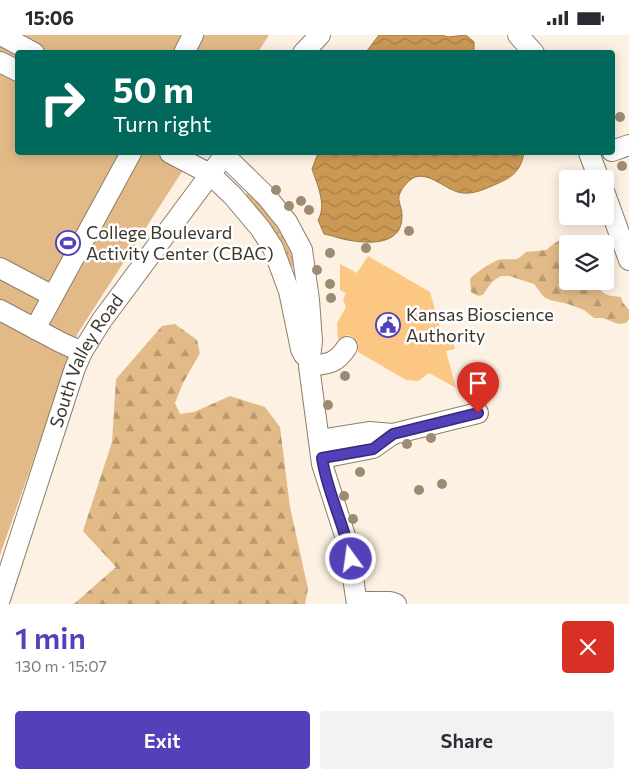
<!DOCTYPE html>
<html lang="en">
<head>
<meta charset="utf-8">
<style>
  body { margin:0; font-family:Commissioner,sans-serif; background:#f2f2f3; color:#2b2b33; height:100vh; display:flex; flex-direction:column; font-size:19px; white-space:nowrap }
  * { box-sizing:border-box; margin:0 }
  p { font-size:16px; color:#7c7c81 }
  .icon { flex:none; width:28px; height:28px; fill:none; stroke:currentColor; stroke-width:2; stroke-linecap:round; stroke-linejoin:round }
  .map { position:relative; height:569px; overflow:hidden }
  .sheet { display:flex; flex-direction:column; background:#fff; flex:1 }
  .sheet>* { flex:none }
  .banner { position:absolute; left:15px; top:15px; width:600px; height:105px; border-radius:5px; box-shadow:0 2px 12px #0003; background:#00695c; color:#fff; overflow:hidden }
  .controls { position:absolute; left:559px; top:135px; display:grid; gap:10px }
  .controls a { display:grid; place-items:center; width:55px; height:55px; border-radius:5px; background:#fff; box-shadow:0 2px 12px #0003; font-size:25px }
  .pin { position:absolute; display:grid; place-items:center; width:42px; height:42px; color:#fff; margin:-51px -21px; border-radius:50% 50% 50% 0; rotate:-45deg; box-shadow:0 0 5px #0007 }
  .pin .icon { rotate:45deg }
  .me { position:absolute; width:55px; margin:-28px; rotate:346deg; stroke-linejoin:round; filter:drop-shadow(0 0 4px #0008) }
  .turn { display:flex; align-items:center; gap:18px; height:105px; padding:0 15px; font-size:22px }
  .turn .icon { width:65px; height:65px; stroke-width:2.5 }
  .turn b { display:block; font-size:35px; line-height:42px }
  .round { display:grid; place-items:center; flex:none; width:52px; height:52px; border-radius:5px; background:#f2f2f3 }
  .summary { display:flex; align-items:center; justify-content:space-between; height:85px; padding:0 15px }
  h1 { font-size:30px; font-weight:600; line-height:38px; color:#5241b9 }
  .button { display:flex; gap:10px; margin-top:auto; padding:10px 15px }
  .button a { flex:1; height:58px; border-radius:5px; background:#5241b9; color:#fff; font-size:20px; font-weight:600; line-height:58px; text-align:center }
  .button a+a { background:#f2f2f3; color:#2b2b33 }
  .status { display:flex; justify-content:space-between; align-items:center; height:35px; padding:0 25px; background:#fff; direction:ltr }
  .status svg { height:14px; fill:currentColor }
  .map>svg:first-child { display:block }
  .grass { fill:url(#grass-dots) }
  .forest { fill:url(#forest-firs) }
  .park { fill:#e2ba87 }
  .water { fill:url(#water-waves); stroke:#a07b48 }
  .building { fill:#fcc782 }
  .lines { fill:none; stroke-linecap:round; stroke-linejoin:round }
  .minor-casing { stroke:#8f7e69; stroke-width:22 }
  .minor { stroke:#fff; stroke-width:20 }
  .tree { fill:#9d8b74 }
  .route-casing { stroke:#352a78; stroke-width:12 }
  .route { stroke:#5241b9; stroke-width:9 }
  .labels { text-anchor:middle; stroke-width:5; stroke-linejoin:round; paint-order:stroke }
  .poi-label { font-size:18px; fill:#3d362d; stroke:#fff; text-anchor:start }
  .street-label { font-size:18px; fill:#3d362d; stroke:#fff }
</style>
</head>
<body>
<div class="status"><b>15:06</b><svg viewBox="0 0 49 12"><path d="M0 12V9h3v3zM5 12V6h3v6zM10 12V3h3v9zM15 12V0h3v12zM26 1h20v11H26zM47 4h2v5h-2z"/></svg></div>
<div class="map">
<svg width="629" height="569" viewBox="0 0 629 569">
  <defs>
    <pattern id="grass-dots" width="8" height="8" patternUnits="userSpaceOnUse" patternTransform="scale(1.25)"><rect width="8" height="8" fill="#e2ba87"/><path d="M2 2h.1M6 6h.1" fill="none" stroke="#b8986f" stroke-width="1.8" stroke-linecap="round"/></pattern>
    <pattern id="forest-firs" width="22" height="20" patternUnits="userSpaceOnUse" patternTransform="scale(1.25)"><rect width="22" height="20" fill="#e2ba87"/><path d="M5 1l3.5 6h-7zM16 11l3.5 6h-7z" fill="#b8986f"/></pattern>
    <pattern id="water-waves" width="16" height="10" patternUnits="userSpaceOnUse" patternTransform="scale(1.25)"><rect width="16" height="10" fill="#cb9954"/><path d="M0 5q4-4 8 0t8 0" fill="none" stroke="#a67e46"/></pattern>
  </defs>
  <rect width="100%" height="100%" fill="#fdf1e3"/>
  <path class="grass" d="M249,156C270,181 284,199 296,230L288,233L244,162Z"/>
  <g class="forest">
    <path d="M569,200C575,201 579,203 581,209H568V246H596C600,260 608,261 621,262L623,268L629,275V284L626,288L618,289L603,283H594L584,275L568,269L550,265L544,262L534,249L509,241H501L496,244L491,248L483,260L478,261L471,257L470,244C475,238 490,228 498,225C505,223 513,226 519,223L526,217L546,215L555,208Z"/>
    <polygon points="175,289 197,305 200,318 183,348 175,368 180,379 194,377 230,361 265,372 280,392 290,472 308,554 305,569 74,569 116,532 83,496 112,407 116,344 162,291"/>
  </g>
  <polygon class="park" points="0,0 269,0 258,17 18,18 18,118 194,118 78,298 0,520"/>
  <g class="water">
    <polygon points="379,0 442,0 448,2 466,0 474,7 474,17 366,17"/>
    <path d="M318,118H524C520,139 510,143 492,151C482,155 474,159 463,158C447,157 429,135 413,143C407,147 401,154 399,161C398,167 402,173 402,180C403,208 375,209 354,206C343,205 334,201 324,199L318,185C327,170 317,149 312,134Z"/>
  </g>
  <polygon class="building" points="368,221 430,257 441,296 452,301 455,314 446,316 456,353 429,338 418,346 406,345 358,317 358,308 353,302 348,300 338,304 337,288 346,272 343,264 346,258 340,255 340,229 357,238"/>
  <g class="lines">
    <defs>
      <g id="minor">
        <polyline points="1,0 34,18"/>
        <polyline points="518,0 534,18"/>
        <polyline points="184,18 193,0"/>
        <polyline points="303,18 320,0"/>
        <polyline points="0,27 18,36"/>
        <polyline points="612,116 629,110"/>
        <polyline points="170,118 210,139 233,161 260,193 273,213 289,256 301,314 304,320"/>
        <polyline points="222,118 266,161 287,187 302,215 309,265 312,306 309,331 322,429 348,510 357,569"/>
        <polyline points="589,118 599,144"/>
        <polyline points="605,159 629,225"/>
        <polyline points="0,233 53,261"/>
        <polyline points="0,275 60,307 82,317"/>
        <polyline points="35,294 131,118"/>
        <path d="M309,331C328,329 336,329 347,312"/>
        <polyline points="319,405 369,397 393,399 478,378"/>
        <polyline points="322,423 373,413 393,399"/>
        <path id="s1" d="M0,564L75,333L82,317L102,285L226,118"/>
        <polyline points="357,567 390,567 396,569"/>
      </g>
    </defs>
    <use href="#minor" class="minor-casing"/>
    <use href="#minor" class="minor"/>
  </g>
  <g class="tree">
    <circle cx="620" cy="82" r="5"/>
    <circle cx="622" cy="131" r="5"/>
    <circle cx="276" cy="155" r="5"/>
    <circle cx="301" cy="166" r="5"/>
    <circle cx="289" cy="171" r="5"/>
    <circle cx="309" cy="175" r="5"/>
    <circle cx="409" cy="196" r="5"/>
    <circle cx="366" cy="213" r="5"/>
    <circle cx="330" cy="218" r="5"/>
    <circle cx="317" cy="235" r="5"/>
    <circle cx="330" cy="249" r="5"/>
    <circle cx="331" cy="263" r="5"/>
    <circle cx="345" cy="341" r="5"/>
    <circle cx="469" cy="341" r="5"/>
    <circle cx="472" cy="353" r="5"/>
    <circle cx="328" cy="370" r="5"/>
    <circle cx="431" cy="403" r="5"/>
    <circle cx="407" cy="409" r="5"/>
    <circle cx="360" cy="437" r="5"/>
    <circle cx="442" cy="449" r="5"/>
    <circle cx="419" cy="455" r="5"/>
    <circle cx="344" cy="461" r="5"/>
    <circle cx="353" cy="484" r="5"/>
  </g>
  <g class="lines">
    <defs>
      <path id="route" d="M351,524C345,490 327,458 322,423L373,414L393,399L478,378"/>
    </defs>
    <use href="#route" class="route-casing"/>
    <use href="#route" class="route"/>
  </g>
  <defs>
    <symbol id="stadium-ring" viewBox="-11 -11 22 22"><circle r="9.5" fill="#fff" stroke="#5241b9" stroke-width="1.5"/><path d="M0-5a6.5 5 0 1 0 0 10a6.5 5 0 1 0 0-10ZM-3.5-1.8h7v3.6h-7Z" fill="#5241b9"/></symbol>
    <symbol id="civic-ring" viewBox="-11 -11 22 22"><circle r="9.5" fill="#fff" stroke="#5241b9" stroke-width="1.5"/><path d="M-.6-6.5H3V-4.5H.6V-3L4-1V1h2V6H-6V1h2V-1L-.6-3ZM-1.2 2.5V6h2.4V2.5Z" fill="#5241b9"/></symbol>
  </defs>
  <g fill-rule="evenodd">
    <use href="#stadium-ring" x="54" y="194" width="28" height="28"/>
    <use href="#civic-ring" x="374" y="276" width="28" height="28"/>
  </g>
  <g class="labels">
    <g class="poi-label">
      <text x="86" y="204">College Boulevard<tspan x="86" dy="21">Activity Center (CBAC)</tspan></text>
      <text x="406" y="286">Kansas Bioscience<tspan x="406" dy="21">Authority</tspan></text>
    </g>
    <g class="street-label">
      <text dy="6" stroke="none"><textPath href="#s1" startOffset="254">South Valley Road</textPath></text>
    </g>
  </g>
</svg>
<div class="controls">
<a><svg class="icon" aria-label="sound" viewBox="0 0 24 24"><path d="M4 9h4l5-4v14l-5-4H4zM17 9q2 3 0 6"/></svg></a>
<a><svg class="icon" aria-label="layers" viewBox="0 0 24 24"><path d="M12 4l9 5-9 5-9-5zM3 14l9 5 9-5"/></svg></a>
</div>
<div class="pin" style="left:478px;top:378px;background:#d93025"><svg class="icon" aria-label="arrive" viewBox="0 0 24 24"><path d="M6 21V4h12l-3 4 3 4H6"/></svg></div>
<svg class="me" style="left:351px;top:524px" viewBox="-20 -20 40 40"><circle r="17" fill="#5241b9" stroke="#fff" stroke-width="3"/><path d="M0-11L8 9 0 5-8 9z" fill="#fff"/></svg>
<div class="banner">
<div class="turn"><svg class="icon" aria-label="right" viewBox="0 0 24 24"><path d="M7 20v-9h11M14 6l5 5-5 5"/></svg><div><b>50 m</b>Turn right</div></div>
</div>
</div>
<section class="sheet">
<div class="summary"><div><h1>1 min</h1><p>130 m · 15:07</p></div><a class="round" style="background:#d93025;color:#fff"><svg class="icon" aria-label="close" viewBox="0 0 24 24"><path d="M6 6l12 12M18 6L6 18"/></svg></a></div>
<div class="button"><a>Exit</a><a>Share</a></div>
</section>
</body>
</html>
